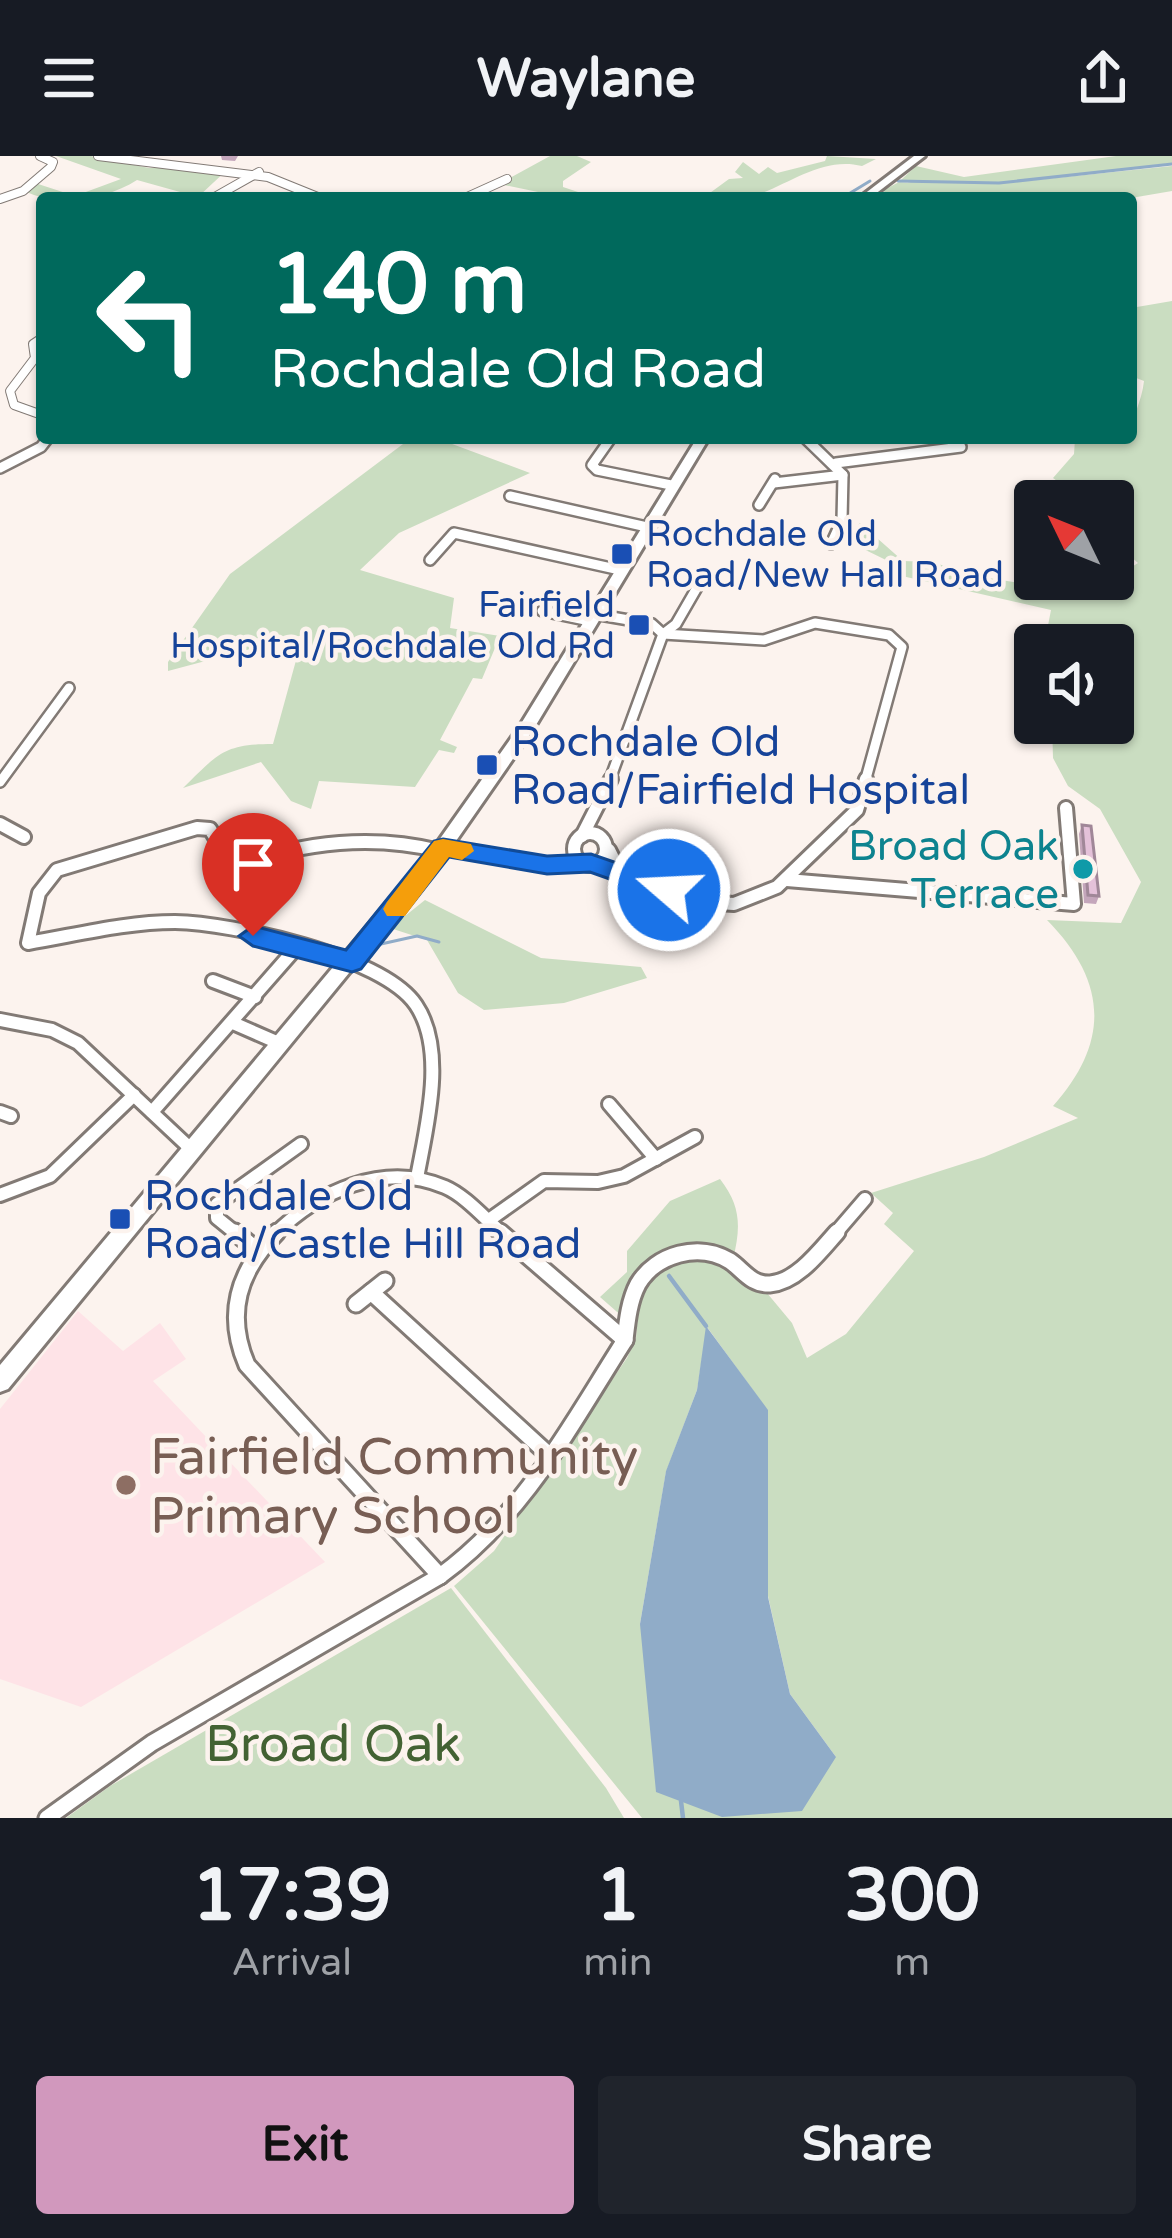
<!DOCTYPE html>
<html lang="en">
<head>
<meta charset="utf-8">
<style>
  body { margin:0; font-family:"Varela Round",sans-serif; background:#20242c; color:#f1f3f6; height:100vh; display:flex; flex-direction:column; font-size:45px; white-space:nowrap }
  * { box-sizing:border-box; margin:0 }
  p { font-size:39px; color:#9ea1a6 }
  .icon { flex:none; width:66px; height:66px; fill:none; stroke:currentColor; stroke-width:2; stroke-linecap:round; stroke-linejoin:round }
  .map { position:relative; height:1662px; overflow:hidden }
  .side { display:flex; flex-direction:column; background:#171b24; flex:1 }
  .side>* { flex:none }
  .banner { position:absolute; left:36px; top:36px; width:1101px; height:252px; border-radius:12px; box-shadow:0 3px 9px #0004; background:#00695c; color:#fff; overflow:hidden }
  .needle { width:78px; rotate:313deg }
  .buttons { position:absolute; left:1014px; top:324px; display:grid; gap:24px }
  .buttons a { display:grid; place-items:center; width:120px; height:120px; border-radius:12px; background:#171b24; box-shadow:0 3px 9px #0004; font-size:60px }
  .pin { position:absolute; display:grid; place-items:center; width:102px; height:102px; color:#fff; margin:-123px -51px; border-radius:50% 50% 50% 0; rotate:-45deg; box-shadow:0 0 12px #0007 }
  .pin .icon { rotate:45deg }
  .me { position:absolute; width:132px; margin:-66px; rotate:289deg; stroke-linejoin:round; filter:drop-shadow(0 0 9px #0008) }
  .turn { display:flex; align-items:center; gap:42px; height:252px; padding:0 36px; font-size:54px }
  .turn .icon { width:156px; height:156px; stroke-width:2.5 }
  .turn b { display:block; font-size:84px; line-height:102px }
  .eta { display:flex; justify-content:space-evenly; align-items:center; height:204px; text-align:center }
  .eta b { font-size:72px; font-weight:700; line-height:84px }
  .button { display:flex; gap:24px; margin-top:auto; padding:24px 36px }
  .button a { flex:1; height:138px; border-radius:12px; background:#d198bd; color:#111; font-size:48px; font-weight:700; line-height:138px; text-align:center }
  .button a+a { background:#20242c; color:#f1f3f6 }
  header { display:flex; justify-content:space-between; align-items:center; height:156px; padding:0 36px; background:#171b24; font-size:54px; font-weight:700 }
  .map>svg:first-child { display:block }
  .education { fill:#fee3e7 }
  .green { fill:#caddc1; fill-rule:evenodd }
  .water { fill:#90acc8 }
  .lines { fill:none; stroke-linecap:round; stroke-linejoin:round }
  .stream-far1 { stroke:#90acc8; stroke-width:3 }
  .stream { stroke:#90acc8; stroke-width:4.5 }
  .street-far3-casing { stroke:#827a75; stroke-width:10 }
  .street-far2-casing { stroke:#827a75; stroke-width:14 }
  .street-far1-casing { stroke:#827a75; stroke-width:18 }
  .street-casing { stroke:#827a75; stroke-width:21 }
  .secondary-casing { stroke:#827a75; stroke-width:6 }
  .street-far3 { stroke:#fff; stroke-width:8 }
  .street-far2 { stroke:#fff; stroke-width:9 }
  .street-far1 { stroke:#fff; stroke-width:12 }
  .street { stroke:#fff; stroke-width:15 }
  .secondary { fill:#fff; fill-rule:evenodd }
  .wall { fill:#c4a6bb }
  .building { fill:#e4c1d9; stroke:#a08798; stroke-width:3 }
  .route { fill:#1a73e8; stroke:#114b97; stroke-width:3 }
  .slow { fill:#f59e0b }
  .transit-dot { fill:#1a4fb4; stroke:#fcf3ee; stroke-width:4.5 }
  .culture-dot { fill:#0f9aa8; stroke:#fcf3ee; stroke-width:4.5 }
  .education-dot { fill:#8d6e63; stroke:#fcf3ee; stroke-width:4.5 }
  .labels { text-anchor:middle; stroke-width:9; stroke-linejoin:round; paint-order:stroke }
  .far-transit-label { font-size:36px; fill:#164399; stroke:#fcf3ee; text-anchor:start }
  .transit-label { font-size:42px; fill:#164399; stroke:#fcf3ee; text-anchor:start }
  .culture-label { font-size:42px; fill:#0d838f; stroke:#fcf3ee; text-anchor:end }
  .near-education-label { font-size:51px; fill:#785e54; stroke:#fcf3ee; text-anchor:start }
  .near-park-label { font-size:51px; fill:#436233; stroke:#fcf3ee }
</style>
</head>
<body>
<header><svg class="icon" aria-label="menu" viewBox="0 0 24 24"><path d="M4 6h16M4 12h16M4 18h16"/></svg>Waylane<svg class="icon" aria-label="share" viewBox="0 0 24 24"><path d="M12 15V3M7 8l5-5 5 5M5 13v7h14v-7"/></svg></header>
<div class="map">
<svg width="1172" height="1662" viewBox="0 0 1172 1662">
  <rect width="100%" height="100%" fill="#fcf3ee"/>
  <polygon class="education" points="78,1155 123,1195 160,1167 186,1203 153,1225 325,1406 81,1551 0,1523 0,1253"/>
  <g class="green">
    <path d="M56,0H91L149,12H229L198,41L137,24C106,44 58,51 24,35L35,27L75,40L121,23Z"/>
    <polygon points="550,0 577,0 591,6 563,25 563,31 596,42 541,42 538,36 499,28"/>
    <path d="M827,0L876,3L862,10C822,0 789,29 751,41C737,45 718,42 703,42L729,23L743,22L735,16L743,6L759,18L768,11L777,17L825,5Z"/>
    <polygon points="1116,0 1172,0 1172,7 1026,25 1172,10 1172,35 1131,42 901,42 882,35 899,26 911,27 901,24 916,10 964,21"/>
    <path d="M1172,145V1662H642L454,1430L494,1395L627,1202L636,1182L640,1134L666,1105L700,1098L727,1108L747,1130L767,1137L792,1167L807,1202L846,1178L914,1095L884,1068L893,1057L871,1037L984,1001L1078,962L1053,950C1111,885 1107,825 1047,764L1121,767L1141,726L1100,653L1068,630L1053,602L1052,567H1113V489H1052L1045,485L1051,454L902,420L888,405L843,383L860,367L903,405L934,406L964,418L1089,438L1138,407L1113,385L1119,371L1113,366V345H1084L1053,322L1074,298L1075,283L1131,282C1131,261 1142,246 1144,225L1131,220V152ZM707,1171L768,1255V1440L790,1538L836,1601L640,1468L666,1316L697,1234Z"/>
    <path d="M411,282H436L530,317L399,377L360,414L454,442L450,472L500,480L482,523L473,522L440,584L457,591L454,597L439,594L415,631L319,625L311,653L291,645L261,606L183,632C218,598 223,588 273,588L303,479L168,515V506L230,418Z"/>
    <polygon points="425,744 541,802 641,811 647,822 564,847 484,854 458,837 427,784 390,772"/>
    <path d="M720,1023C741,1050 741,1071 733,1103L701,1088L663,1099L624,1162L600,1141L627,1116V1095L670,1045Z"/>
    <polygon points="451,1432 606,1632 624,1662 66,1662 110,1630"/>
  </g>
  <polygon class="water" points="706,1170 768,1254 768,1441 790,1538 836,1601 802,1655 722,1661 656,1636 640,1468 666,1315 697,1234"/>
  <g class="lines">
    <g class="stream-far1">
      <polyline points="898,25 999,27 1172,8"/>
      <polyline points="842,42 870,25"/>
      <polyline points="381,788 417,780 439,786"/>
    </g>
    <g class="stream">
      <polyline points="669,1120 706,1170"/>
      <polyline points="681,1645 683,1662"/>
    </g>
    <defs>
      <g id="street-far3">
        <polyline points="98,0 268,21 320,42"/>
        <polyline points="213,42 259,16"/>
        <polyline points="465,42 507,23"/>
        <polyline points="0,43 23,35 51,11 53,6 40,0"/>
        <polyline points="42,182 33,188 35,202 10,235 14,249 42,259"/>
      </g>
      <g id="street-far2">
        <polyline points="611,282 592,309 597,314 671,329"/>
        <polyline points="805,282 843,319 842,364 831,388"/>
        <polyline points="836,307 961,291"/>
        <polyline points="0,312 41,291 48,282"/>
        <polyline points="774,327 843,319"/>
        <polyline points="510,340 647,371"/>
        <polyline points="759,349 775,323"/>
        <polyline points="430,404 454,377 620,414"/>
        <polyline points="542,455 590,465"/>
        <polyline points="594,458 652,468 663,478 764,484 815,467 889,479 902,491 865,626"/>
        <polyline points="0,626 69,532"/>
        <polyline points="609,626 663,478 676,468 706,416"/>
      </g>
      <g id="street-far1">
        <polyline points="0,668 24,681"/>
        <circle cx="590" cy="693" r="16"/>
        <polyline points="582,680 611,623"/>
        <polyline points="443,691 543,709 584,706"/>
        <polyline points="609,694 616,708 689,745 734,748 777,731 857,654 866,623"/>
        <path d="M226,699L210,673L197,672L57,714L39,737L28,787C76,779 126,766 175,766C232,767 383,800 416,849C447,895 426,972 417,1022"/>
        <path d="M261,702C321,684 379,680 440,695"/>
        <polyline points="787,724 1074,748 1066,652"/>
        <polyline points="213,825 255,841"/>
        <polyline points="0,864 52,874 78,887 192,994"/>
        <polyline points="233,867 281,888"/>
        <polyline points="609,948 656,1003"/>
        <polyline points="0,956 11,960"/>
        <polyline points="152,956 296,792"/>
        <polyline points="0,1039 50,1020 134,939"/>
        <polyline points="489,1064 544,1025 598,1026 624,1020 695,981"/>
        <polyline points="238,1079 217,1062 217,1048 301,988"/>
        <path d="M274,1079C318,1035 384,1005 445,1031C466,1040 486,1064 504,1079"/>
        <polyline points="834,1079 865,1043"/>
      </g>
      <g id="street">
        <polyline points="235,1076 259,1096"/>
        <path d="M277,1076C238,1115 225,1158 247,1209L440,1420"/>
        <polyline points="371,1136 549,1299"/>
        <polyline points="356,1148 385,1125"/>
        <path d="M625,1184C627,1166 629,1145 638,1128C656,1098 699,1086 730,1105C743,1114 751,1129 770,1128C797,1126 820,1095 837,1076"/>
        <path d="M440,1420C524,1359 570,1270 625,1184L500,1076"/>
        <polyline points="47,1662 152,1587 440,1420"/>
      </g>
      <g id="secondary">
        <polygon points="914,0 925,0 870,42 859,42"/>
        <polygon points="697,282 709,282 533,574 449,695 8,1233 0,1236 0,1209 437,687 519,571"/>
      </g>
    </defs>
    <use href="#street-far3" class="street-far3-casing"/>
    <use href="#street-far2" class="street-far2-casing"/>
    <use href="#street-far1" class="street-far1-casing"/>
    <use href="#street" class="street-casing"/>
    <use href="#secondary" class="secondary-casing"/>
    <use href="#street-far3" class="street-far3"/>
    <use href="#street-far2" class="street-far2"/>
    <use href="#street-far1" class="street-far1"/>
    <use href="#street" class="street"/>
    <use href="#secondary" class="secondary"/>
  </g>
  <g class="wall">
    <polygon points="221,0 238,0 235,5 222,4"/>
    <polygon points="1082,669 1099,740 1096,748 1084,747 1079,678"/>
  </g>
  <polygon class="building" points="1082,669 1091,670 1099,740 1088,739"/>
  <polygon class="route" points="443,683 547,700 591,698 678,728 682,734 669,744 590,716 547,718 449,701 361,813 352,816 253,790 239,780 253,770 346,794 434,685"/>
  <polygon class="slow" points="443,683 471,688 474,695 462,704 449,701 405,760 387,760 383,753 387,746 434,685"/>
  <g class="transit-dot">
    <rect x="610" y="386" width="24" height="24" rx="6"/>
    <rect x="627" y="457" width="24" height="24" rx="6"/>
    <rect x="475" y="597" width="24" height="24" rx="6"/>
    <rect x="108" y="1051" width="24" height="24" rx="6"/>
  </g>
  <circle class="culture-dot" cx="1083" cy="713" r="12"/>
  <circle class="education-dot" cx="126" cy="1329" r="12"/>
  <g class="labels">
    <g class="far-transit-label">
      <text x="646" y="390">Rochdale Old<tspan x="646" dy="41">Road/New Hall Road</tspan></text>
      <text x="615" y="461" text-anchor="end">Fairfield<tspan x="615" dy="41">Hospital/Rochdale Old Rd</tspan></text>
    </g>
    <g class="transit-label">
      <text x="511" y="600">Rochdale Old<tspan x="511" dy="48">Road/Fairfield Hospital</tspan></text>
      <text x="144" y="1054">Rochdale Old<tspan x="144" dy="48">Road/Castle Hill Road</tspan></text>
    </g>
    <g class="culture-label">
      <text x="1059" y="704">Broad Oak<tspan x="1059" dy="48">Terrace</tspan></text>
    </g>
    <g class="near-education-label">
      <text x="150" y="1318">Fairfield Community<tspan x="150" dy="59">Primary School</tspan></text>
    </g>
    <g class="near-park-label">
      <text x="333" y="1605">Broad Oak</text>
    </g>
  </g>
</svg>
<div class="buttons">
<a><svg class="needle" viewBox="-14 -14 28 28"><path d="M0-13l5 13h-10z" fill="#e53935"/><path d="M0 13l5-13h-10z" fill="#9ea1a6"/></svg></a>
<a><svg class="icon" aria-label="sound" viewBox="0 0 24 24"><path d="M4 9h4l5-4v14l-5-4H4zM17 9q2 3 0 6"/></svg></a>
</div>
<div class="pin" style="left:253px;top:780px;background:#d93025"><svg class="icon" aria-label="arrive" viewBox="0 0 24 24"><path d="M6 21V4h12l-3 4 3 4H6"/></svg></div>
<svg class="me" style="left:669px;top:734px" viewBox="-20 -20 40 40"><circle r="17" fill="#1a73e8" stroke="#fff" stroke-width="3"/><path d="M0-11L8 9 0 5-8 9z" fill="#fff"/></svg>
<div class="banner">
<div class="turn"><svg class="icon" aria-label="left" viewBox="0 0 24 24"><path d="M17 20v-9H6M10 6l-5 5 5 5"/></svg><div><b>140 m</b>Rochdale Old Road</div></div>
</div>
</div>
<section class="side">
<div class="eta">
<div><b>17:39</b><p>Arrival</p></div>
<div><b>1</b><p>min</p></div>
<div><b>300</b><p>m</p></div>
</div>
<div class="button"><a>Exit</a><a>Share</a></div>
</section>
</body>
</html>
